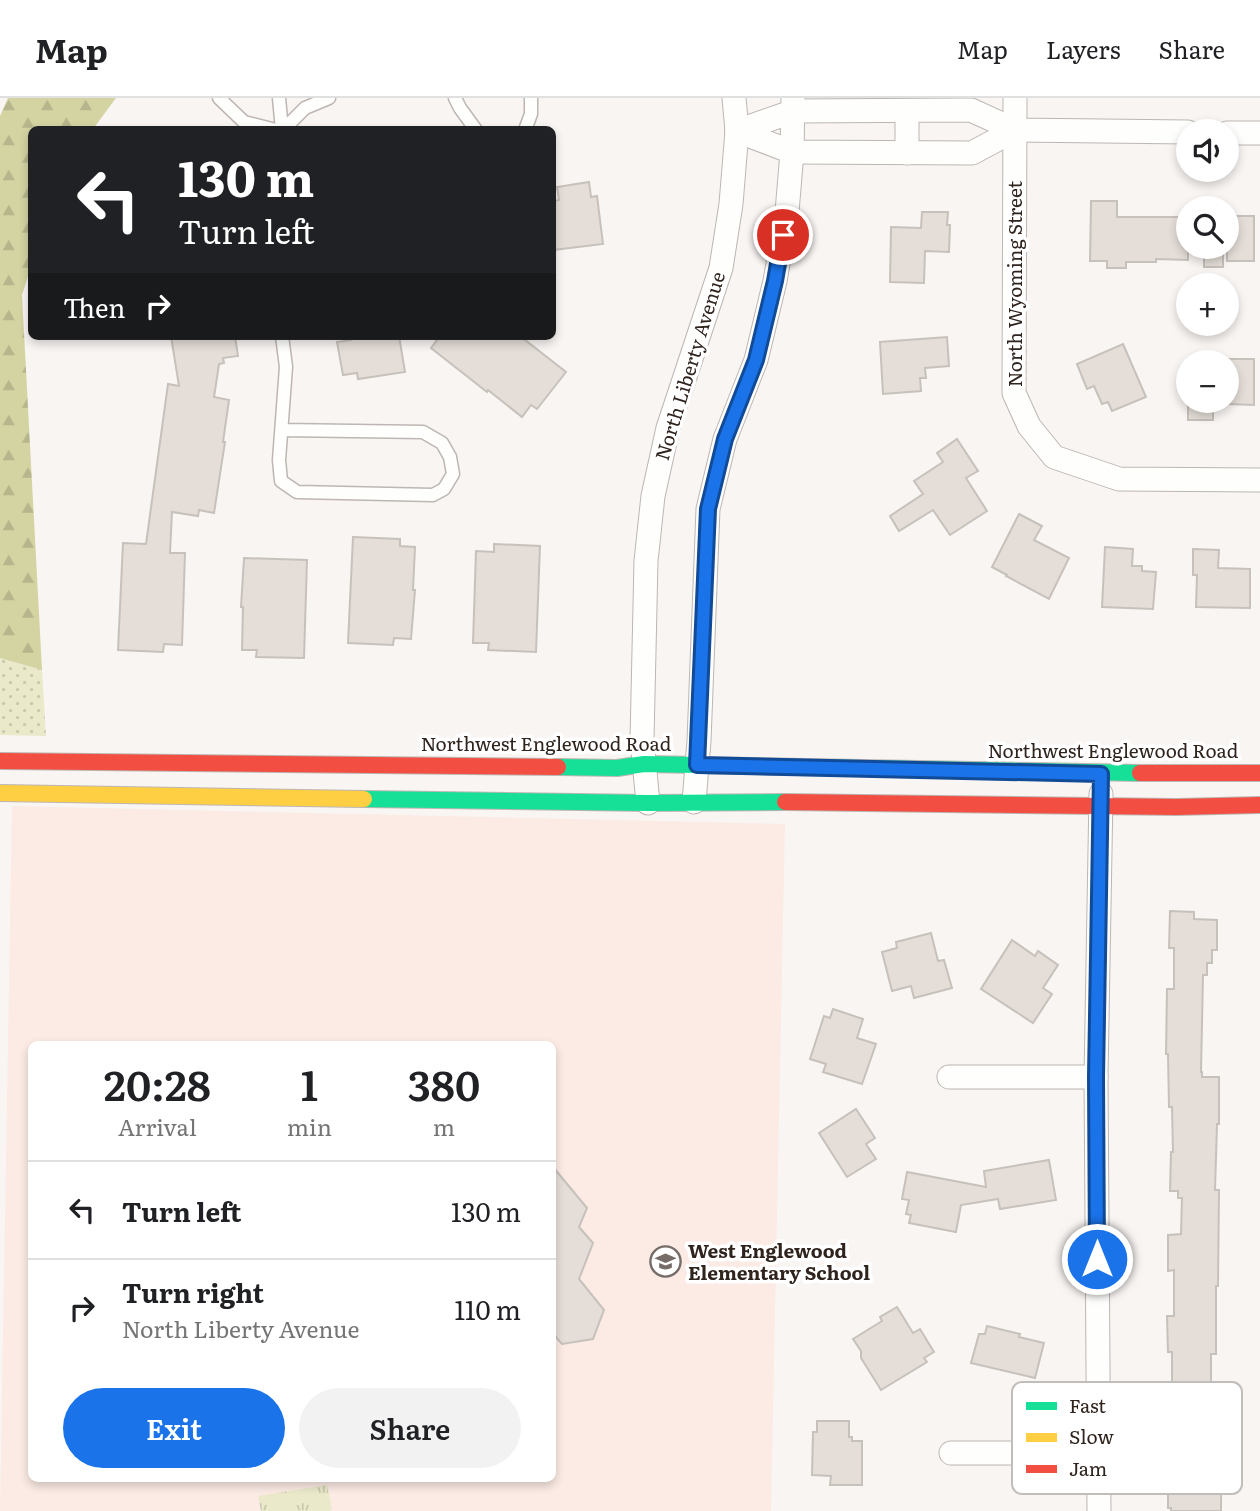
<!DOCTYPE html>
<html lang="en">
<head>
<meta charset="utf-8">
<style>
  body { margin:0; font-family:Literata,serif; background:#f2f2f2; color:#202124; height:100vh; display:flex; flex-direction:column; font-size:26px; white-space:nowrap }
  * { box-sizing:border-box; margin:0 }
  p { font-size:23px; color:#757577 }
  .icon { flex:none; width:38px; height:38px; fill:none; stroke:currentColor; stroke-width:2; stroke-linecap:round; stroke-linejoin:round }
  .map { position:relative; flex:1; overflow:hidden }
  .details { position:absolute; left:28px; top:943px; width:528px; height:441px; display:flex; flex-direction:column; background:#fff; border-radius:10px; box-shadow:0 4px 10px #0003 }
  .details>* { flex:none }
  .hud { position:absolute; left:28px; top:28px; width:528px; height:214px; border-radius:10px; box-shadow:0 4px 10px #0003; background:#202124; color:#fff; overflow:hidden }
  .fabs { position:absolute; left:1176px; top:21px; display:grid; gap:14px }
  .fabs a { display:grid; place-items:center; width:63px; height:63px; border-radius:50%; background:#fff; box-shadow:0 4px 10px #0003; font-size:35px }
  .pin { position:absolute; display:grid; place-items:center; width:60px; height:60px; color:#fff; margin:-30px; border:4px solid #fff; border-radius:50%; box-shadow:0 2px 7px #0007 }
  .me { position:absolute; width:77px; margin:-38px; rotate:0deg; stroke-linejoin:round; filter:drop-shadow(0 0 5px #0008) }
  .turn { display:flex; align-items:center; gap:24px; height:147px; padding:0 35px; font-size:32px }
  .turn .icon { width:91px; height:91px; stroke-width:2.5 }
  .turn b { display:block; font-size:49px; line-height:60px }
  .then { display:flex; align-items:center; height:66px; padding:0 35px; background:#0003; gap:14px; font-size:26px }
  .eta { display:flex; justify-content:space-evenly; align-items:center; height:119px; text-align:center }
  .eta b { font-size:42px; font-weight:600; line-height:49px }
  .primary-button { display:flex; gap:14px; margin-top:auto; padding:14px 35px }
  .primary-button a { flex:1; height:80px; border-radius:42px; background:#1a73e8; color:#fff; font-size:28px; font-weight:600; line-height:80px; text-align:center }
  .primary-button a+a { background:#f2f2f2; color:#202124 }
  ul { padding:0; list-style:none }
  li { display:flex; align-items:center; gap:21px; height:98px; padding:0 35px; border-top:2px solid #e0e0e0 }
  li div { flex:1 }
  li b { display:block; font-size:26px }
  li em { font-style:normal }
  header { display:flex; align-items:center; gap:42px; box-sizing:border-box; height:98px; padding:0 35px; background:#fff; border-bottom:2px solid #e0e0e0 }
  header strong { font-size:33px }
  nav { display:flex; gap:38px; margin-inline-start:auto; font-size:24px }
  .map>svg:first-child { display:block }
  .built { fill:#fbebe4; fill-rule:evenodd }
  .grass { fill:url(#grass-dots) }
  .forest { fill:url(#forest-firs) }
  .park { fill:url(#park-tufts) }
  .building { fill:#e5ded8; stroke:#c7c1bb; stroke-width:2 }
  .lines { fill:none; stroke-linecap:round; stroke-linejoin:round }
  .lane-casing { stroke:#bdb6b2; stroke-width:15 }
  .street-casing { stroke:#bdb6b2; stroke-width:25 }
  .fast-casing { stroke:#bdb6b2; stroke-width:18 }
  .slow-casing { stroke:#bdb6b2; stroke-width:18 }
  .jam-casing { stroke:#bdb6b2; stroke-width:18 }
  .lane { stroke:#fefefd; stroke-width:12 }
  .street { stroke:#fefefd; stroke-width:23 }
  .fast { stroke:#16e098; stroke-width:16 }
  .slow { stroke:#ffcf43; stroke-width:16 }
  .jam { stroke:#f24e42; stroke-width:16 }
  .route-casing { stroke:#114b97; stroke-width:18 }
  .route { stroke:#1a73e8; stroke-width:12 }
  .labels { text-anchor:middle; stroke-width:7; stroke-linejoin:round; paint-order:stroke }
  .street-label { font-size:19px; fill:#2f231d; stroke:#fff }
  .poi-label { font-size:19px; font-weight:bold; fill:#2f231d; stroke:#fff; text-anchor:start }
  .key { fill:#fff; stroke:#c1bdbb; stroke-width:2 }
  .key-label { font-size:19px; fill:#2f231d }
</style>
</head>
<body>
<header>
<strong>Map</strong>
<nav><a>Map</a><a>Layers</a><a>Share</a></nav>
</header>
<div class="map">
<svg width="1260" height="1413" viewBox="0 0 1260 1413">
  <defs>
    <pattern id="grass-dots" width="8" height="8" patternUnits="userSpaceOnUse" patternTransform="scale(1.75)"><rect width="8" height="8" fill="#eae9ca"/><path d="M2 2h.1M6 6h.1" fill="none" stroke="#c9c8ad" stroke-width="1.8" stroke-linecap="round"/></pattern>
    <pattern id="forest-firs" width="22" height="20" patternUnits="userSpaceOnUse" patternTransform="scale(1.75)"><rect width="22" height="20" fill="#d4d3a2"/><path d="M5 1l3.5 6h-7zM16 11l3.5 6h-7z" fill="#b6b58b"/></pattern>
    <pattern id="park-tufts" width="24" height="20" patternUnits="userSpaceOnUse" patternTransform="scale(1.75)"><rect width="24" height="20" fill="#eae9ca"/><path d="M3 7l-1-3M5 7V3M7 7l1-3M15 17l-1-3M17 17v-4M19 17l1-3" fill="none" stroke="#c9c8ad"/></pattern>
  </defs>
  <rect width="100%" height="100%" fill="#f9f5f3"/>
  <path class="built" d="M12,708L785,726L771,1413H0ZM32,947H553V1381H32Z"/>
  <polygon class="grass" points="0,560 42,572 46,638 0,637"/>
  <polygon class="forest" points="8,0 116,0 93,31 32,32 31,169 22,197 42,572 0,560 0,18"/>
  <polygon class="park" points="327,1387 332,1411 330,1413 261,1413 258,1398"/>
  <g class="building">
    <polygon points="589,84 591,99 597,98 603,146 553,152 553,103 559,102 557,89"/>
    <polygon points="1091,103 1117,103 1117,119 1188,119 1188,162 1156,161 1156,164 1126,164 1126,170 1107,170 1107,163 1090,163"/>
    <polygon points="922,114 948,114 947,127 950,127 949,154 925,153 924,185 890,184 891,129 921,130"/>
    <rect x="1227" y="118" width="27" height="45"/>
    <rect x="1204" y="149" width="19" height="20"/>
    <polygon points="171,238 235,238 238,258 223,260 224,265 219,266 214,299 229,302 223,344 225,344 214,415 199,412 198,418 172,414 170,455 185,455 182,547 164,546 163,554 118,552 123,445 146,446 168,286 179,288"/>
    <polygon points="350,238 399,238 405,274 358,281 357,275 343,277 337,244 351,242"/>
    <polygon points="440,238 520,238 566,274 537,311 531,307 522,319 488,292 487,294 431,250"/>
    <polygon points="947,239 949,268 925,270 926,280 920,280 921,293 883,296 880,244"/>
    <polygon points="1123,246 1146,299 1112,313 1108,304 1102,306 1094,288 1087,291 1077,266"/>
    <polygon points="1227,261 1254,261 1254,307 1227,306"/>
    <rect x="1188" y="303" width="25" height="19"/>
    <polygon points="957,341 978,373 966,380 987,413 950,437 933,412 899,433 890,418 923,396 914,383 943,364 937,355"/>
    <polygon points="1019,416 1042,428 1034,442 1069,460 1049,501 1006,478 1007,477 992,469"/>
    <polygon points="353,439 400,441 400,448 415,449 413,492 415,492 411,541 394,540 393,547 348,545"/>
    <polygon points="494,446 540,448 536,554 488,552 489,545 473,545 476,453 494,454"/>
    <polygon points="1105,449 1133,451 1132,468 1142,468 1142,473 1156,474 1153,511 1102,509"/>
    <polygon points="1193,451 1219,452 1218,470 1250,471 1250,510 1196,509 1197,477 1193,477"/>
    <polygon points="244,460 307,462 304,560 256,559 257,552 242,552 243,509 241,509"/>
    <polygon points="1170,813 1194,814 1194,821 1217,822 1217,852 1212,852 1212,865 1207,865 1207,877 1203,877 1201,974 1202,974 1202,979 1219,979 1219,1026 1217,1026 1215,1092 1219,1092 1218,1188 1216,1188 1216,1256 1211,1256 1211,1302 1222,1302 1221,1413 1171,1413 1171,1410 1168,1410 1168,1302 1172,1302 1172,1254 1168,1254 1167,1218 1174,1218 1174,1172 1168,1173 1168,1137 1181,1136 1182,1100 1178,1100 1178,1093 1170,1093 1171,1054 1173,1054 1172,1009 1169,1009 1168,956 1166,956 1167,891 1174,891 1174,850 1169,850"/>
    <polygon points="931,835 938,863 944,862 952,890 914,900 911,888 892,893 882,854 897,850 896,844"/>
    <polygon points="1012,842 1035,858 1038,853 1058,867 1043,890 1052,896 1033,925 981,891"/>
    <polygon points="833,911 863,921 857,940 876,946 862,986 823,974 826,966 810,961 824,918 830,920"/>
    <polygon points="856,1011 875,1040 866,1046 876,1061 847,1079 819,1035"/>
    <polygon points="1049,1062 1056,1102 1000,1111 998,1101 961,1107 956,1134 909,1125 911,1117 906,1116 909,1102 902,1101 907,1074 986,1089 984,1073"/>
    <polygon points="553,1069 587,1110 579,1129 593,1145 579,1181 604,1212 593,1241 562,1246 553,1236"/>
    <polygon points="897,1209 913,1235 920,1231 934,1254 924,1260 927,1264 881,1292 861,1260 861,1253 853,1241 882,1223 880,1219"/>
    <polygon points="987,1228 1020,1236 1019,1239 1044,1245 1035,1280 971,1265 979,1236 985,1236"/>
    <polygon points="817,1323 849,1323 849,1339 852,1339 852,1343 862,1343 862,1387 830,1387 831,1378 812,1377 813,1334 817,1334"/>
  </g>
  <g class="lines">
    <defs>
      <g id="lane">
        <polyline points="219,0 244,24 276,32"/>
        <polyline points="279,0 282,32"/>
        <polyline points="455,0 460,10 476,32"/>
        <polyline points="283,32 305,10 329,0"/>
        <polyline points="525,32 531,16 531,0"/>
        <polyline points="282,238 286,269 279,362 281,383 297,394 433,397 444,391 453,376 450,359 442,345 423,334 283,332"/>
      </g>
      <g id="street">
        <polyline points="1015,0 1014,295 1029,328 1054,359 1119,381 1260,382"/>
        <polyline points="907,13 907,55"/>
        <polyline points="737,33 794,13 971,12 1015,32 1188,34"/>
        <polyline points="737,33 792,54 972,55 1015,32"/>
        <polyline points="1227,35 1260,35"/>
        <polyline points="694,704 699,643 708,411 725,341 756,262 775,183 787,114 792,54 793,0"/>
        <polyline points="648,705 642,642 646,463 653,398 668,330 721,170 731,106 737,33 734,0"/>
        <polyline points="949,979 1096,979"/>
        <polyline points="951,1355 1098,1355"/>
        <polyline points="1099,1413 1096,979 1101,696"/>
      </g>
      <g id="fast">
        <polyline points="558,669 617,670 644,666 1140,675"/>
        <polyline points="364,701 648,705 785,704"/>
      </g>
      <polyline id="slow" points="0,695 364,701"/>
      <g id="jam">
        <polyline points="0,663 558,669"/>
        <polyline points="1140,675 1260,675"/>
        <polyline points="785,704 1176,709 1260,707"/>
      </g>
    </defs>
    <use href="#lane" class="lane-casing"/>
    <use href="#street" class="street-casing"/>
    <use href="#fast" class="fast-casing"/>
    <use href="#slow" class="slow-casing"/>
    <use href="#jam" class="jam-casing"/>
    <use href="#lane" class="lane"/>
    <use href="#street" class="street"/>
    <use href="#fast" class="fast"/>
    <use href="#slow" class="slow"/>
    <use href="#jam" class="jam"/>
  </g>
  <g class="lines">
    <defs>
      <polyline id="route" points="783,137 775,183 756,262 725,341 708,411 697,667 1101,676 1096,979 1097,1161"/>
    </defs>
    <use href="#route" class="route-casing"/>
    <use href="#route" class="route"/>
  </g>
  <defs>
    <symbol id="school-ring" viewBox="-11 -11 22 22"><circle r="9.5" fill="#fff" stroke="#766c68" stroke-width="1.5"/><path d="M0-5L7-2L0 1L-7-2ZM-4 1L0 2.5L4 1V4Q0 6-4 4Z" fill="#766c68"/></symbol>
  </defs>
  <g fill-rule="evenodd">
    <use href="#school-ring" x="648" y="1146" width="35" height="35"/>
  </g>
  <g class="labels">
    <g class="street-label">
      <text transform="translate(1015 186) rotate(-90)" y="7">North Wyoming Street</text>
      <text transform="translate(690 268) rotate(-73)" y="7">North Liberty Avenue</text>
      <text x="546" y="653">Northwest Englewood Road</text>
      <text x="1113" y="660">Northwest Englewood Road</text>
    </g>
    <g class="poi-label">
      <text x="688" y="1160">West Englewood<tspan x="688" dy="22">Elementary School</tspan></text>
    </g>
  </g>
  <rect x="1012" y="1284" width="230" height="112" rx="10" class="key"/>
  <rect x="1026" y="1304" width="31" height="8" fill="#16e098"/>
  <rect x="1026" y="1335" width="31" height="9" fill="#ffcf43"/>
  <rect x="1026" y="1367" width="31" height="8" fill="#f24e42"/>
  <g class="key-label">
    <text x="1069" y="1315">Fast</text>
    <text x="1069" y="1346">Slow</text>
    <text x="1069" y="1378">Jam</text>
  </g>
</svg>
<div class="fabs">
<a><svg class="icon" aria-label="sound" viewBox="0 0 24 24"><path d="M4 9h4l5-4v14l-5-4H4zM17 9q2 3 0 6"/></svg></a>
<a><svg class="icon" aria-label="search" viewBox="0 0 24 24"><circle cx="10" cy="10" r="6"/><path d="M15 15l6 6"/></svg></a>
<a>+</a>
<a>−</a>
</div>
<div class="pin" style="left:783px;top:137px;background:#d93025"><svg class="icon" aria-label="arrive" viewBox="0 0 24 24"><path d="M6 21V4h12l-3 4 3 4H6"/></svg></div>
<svg class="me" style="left:1097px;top:1161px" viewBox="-20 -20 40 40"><circle r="17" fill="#1a73e8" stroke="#fff" stroke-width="3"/><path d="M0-11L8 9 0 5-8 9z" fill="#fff"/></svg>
<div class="hud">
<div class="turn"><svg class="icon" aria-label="left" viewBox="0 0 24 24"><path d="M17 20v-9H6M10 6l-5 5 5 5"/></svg><div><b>130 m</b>Turn left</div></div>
<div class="then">Then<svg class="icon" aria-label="right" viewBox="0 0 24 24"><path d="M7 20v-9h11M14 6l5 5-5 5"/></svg></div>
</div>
<section class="details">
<div class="eta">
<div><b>20:28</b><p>Arrival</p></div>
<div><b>1</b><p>min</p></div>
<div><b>380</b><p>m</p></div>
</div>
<ul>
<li><svg class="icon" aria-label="left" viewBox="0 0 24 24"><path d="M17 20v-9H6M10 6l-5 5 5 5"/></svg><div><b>Turn left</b></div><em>130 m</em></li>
<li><svg class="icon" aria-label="right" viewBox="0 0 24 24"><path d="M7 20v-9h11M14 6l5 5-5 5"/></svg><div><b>Turn right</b><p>North Liberty Avenue</p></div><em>110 m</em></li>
</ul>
<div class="primary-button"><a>Exit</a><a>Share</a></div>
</section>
</div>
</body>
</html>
